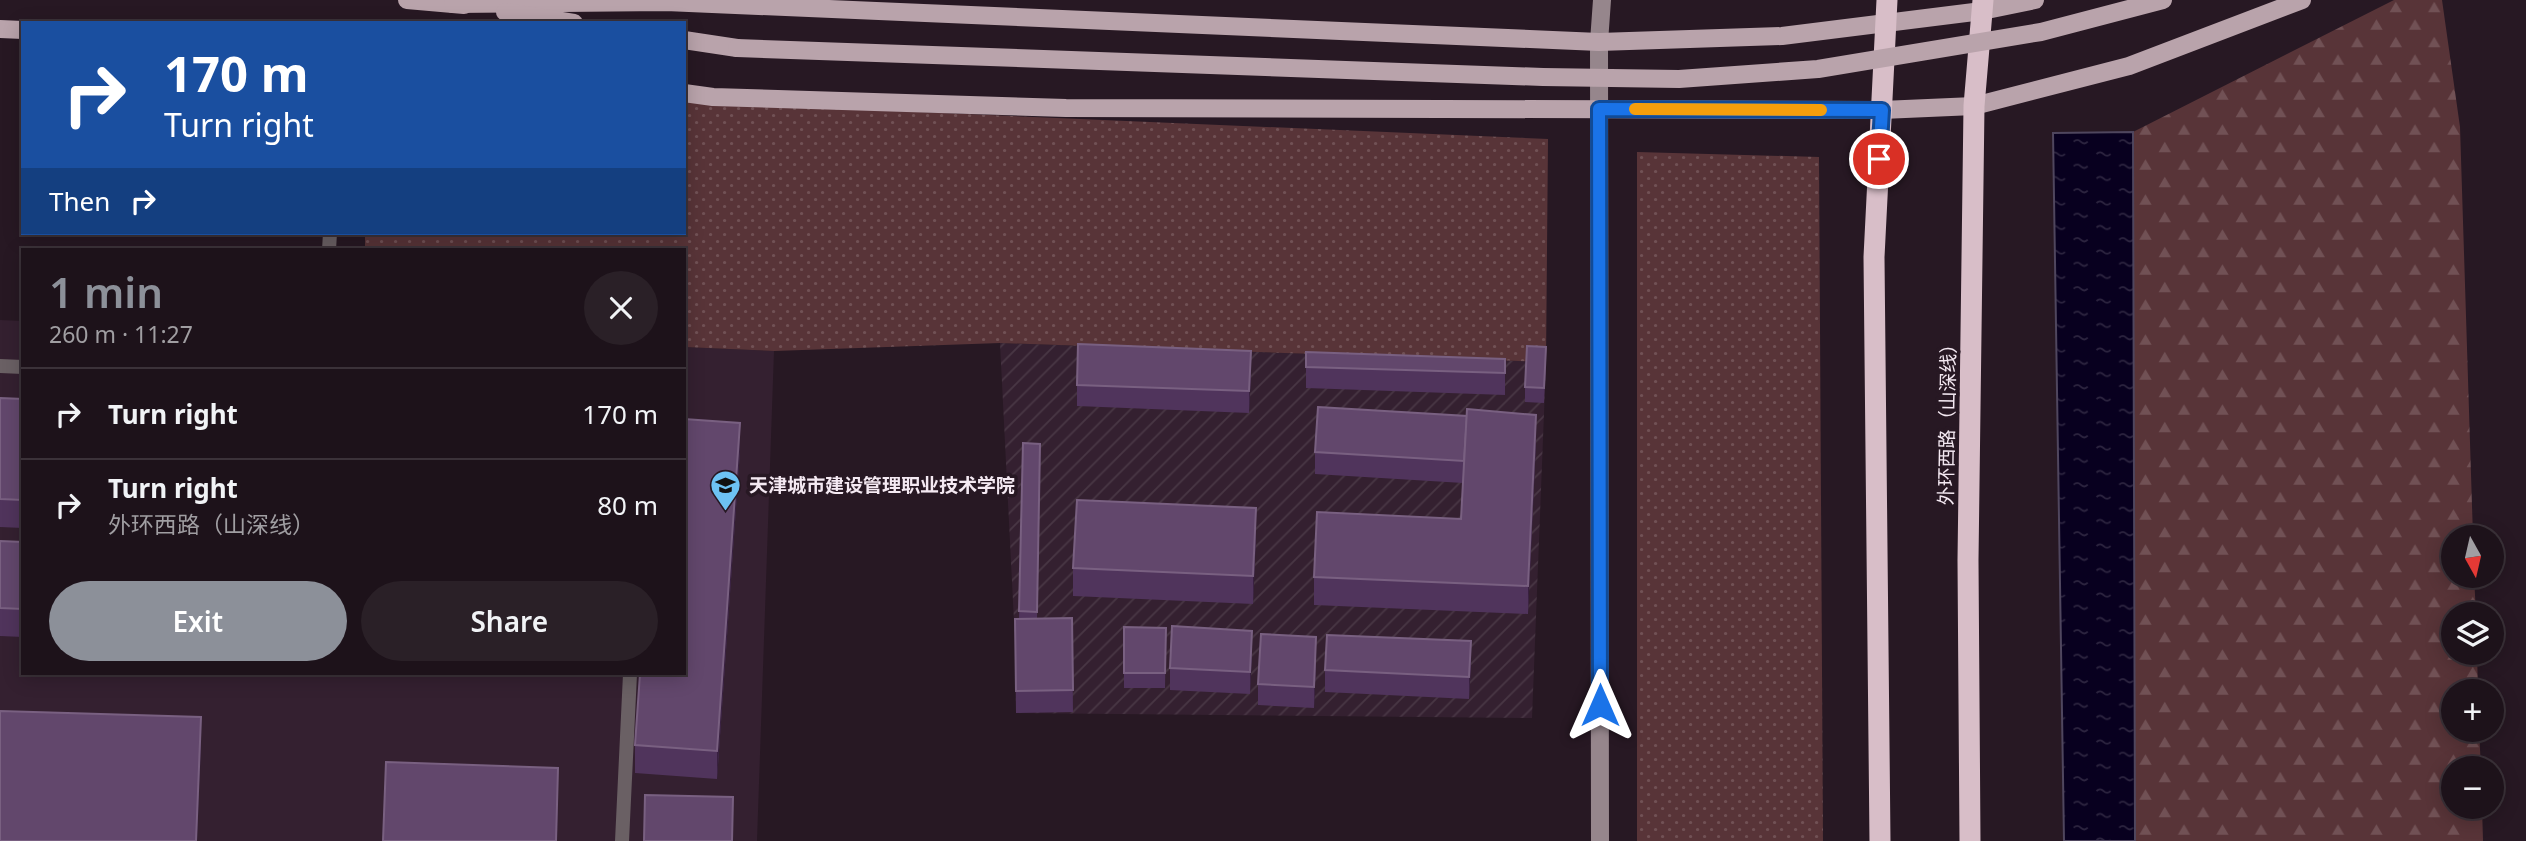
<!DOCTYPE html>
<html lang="en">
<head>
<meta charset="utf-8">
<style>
  body { margin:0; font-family:"Noto Sans","Noto Sans SC",sans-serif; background:#2a2027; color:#f1f3f6; height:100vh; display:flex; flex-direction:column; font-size:26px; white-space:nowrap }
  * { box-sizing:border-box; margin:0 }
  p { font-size:23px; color:#a09ea2 }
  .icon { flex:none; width:38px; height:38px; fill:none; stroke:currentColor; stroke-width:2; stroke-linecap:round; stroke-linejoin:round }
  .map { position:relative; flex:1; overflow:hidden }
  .drawer { position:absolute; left:21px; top:248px; width:665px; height:427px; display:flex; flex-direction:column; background:#1d121a; border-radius:0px; box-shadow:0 4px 18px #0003,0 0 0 2px #3b3239 }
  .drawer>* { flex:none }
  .banner { position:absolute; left:21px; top:21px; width:665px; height:214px; border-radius:0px; box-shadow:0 4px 18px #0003,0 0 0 2px #3b3239; background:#1a4fa0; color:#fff; overflow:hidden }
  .needle { width:46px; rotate:172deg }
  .tools { position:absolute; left:2441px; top:525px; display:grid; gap:14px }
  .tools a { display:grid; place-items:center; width:63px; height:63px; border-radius:50%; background:#1d121a; box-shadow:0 4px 18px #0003,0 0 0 2px #3b3239; font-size:35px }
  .pin { position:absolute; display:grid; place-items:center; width:60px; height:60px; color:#fff; margin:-30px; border:4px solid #fff; border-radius:50%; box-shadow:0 2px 7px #0007 }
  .me { position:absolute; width:77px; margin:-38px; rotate:0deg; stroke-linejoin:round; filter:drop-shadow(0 0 5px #0008) }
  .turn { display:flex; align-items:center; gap:24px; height:147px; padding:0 28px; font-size:32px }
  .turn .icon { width:91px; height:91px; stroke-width:2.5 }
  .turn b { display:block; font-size:49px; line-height:60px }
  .then { display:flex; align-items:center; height:66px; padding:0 28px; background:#0003; gap:14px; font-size:26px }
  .round { display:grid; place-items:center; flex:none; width:74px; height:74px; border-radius:37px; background:#2a2027 }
  .headline { display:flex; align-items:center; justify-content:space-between; height:119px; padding:0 28px }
  h1 { font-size:42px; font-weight:600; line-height:52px; color:#8c9099 }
  .primary-button { display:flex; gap:14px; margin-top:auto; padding:14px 28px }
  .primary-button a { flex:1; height:80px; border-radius:42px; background:#8c9099; color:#fff; font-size:28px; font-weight:600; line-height:80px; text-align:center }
  .primary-button a+a { background:#2a2027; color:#f1f3f6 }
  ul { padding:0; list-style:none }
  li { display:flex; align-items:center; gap:21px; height:91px; padding:0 28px; border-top:2px solid #3b3239 }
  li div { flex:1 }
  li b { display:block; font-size:26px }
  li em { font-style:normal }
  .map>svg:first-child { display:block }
  .built { fill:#342030 }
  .industrial { fill:url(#industrial-furrows) }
  .grass { fill:url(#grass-dots) }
  .forest { fill:url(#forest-firs) }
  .water { fill:url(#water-ripples); stroke:#4f465e; stroke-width:2 }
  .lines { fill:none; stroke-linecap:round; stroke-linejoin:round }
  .lane { stroke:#6a6064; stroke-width:14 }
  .secondary { stroke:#96868c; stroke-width:18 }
  .primary { stroke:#b9a3ab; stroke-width:18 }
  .highway { stroke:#d8bec8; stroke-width:21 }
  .primary-bridge { stroke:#b9a3ab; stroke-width:18 }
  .wall { fill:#50345c }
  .shaded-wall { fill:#38203f }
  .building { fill:#62476c; stroke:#796081; stroke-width:2 }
  .route-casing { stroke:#114b97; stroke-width:18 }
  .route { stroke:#1a73e8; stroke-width:12 }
  .slow { stroke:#f59e0b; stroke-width:12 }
  .labels { text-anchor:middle; stroke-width:7; stroke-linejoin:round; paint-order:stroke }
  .street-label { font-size:19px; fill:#f4e9f2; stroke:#271823 }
  .poi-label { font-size:19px; font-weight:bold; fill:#f4e9f2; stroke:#271823; text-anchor:start }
</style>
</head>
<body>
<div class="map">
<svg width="2526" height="841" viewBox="0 0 2526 841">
  <defs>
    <pattern id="industrial-furrows" width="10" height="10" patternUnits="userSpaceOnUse" patternTransform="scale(1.75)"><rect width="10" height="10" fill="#342030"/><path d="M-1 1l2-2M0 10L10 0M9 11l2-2" fill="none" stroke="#483644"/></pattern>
    <pattern id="grass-dots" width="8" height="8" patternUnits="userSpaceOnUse" patternTransform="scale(1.75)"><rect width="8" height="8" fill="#583438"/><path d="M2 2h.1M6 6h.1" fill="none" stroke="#715155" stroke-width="1.8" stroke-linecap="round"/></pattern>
    <pattern id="forest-firs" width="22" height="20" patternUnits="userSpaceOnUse" patternTransform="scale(1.75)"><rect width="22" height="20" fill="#583438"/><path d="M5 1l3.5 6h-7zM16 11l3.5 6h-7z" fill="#715155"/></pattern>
    <pattern id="water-ripples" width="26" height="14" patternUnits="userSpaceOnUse" patternTransform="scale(1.75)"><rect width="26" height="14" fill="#08001f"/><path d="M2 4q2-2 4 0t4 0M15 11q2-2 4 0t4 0" fill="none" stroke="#2d2540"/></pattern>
  </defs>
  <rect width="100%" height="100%" fill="#271823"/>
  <polygon class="built" points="0,320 23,321 23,674 684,674 684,347 774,351 757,841 0,841"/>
  <polygon class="industrial" points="1000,343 1546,362 1532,718 1016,713 1015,641"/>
  <g class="grass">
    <polygon points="684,102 1548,139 1546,362 1000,343 774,351 684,347 684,250 365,250 365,233 684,233"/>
    <polygon points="1637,152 1819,157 1823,841 1637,841"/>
  </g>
  <polygon class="forest" points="2394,0 2442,0 2460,127 2473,537 2454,537 2454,576 2474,576 2476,614 2454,614 2454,653 2477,653 2478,691 2454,691 2454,730 2479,730 2481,768 2454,768 2454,807 2482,807 2483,841 2135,841 2133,132"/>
  <polygon class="water" points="2133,132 2135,841 2064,841 2053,133"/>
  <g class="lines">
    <g class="lane">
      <polyline points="329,250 330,233"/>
      <polyline points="0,366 23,367"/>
      <polyline points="622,841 630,674"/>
    </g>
    <polyline class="secondary" points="1600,841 1599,42 1602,0"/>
    <g class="primary">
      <polyline points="407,0 464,5"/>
      <polyline points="453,4 666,2 1599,42 1782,36 1982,11 2035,0"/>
      <polyline points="505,12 574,23"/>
      <polyline points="0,29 23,30"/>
      <polyline points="684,40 737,48"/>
      <polyline points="684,93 713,97 1066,108 1882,110 1974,106 2129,66 2302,0"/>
    </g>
    <g class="highway">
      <polyline points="1880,841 1874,257 1887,0"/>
      <polyline points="1970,841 1968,560 1974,106 1983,0"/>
    </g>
    <polyline class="primary-bridge" points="737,48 1543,77 1679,79 1818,69 2041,32 2163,0"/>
  </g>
  <g class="wall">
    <polygon points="1306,352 1505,359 1505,395 1306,388"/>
    <polygon points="1546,362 1544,403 1525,402 1525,387"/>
    <polygon points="1251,372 1249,413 1077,406 1077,385"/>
    <polygon points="0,398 23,399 23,528 0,527"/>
    <polygon points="1023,443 1040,465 1037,619 1072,618 1073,712 1016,713 1015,619 1019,619"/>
    <polygon points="1536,443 1528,614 1314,605 1314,577 1461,519 1463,483 1315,474 1315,452"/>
    <polygon points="740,451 717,779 635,773 635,745"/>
    <polygon points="1256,535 1253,604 1073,596 1073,568"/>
    <polygon points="0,541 23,542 23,637 0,636"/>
    <polygon points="1124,627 1166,628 1165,688 1124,688"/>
    <polygon points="1252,652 1250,694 1170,690 1170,668"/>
    <polygon points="1316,659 1314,708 1258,705 1258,684"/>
    <polygon points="1471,663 1469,699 1325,692 1325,670"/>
  </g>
  <g class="shaded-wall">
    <polygon points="1251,351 1251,372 1249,413 1249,391"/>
    <polygon points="1536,415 1536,443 1528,614 1528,586"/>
    <polygon points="740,423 740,451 717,779 717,751"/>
    <polygon points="1256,508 1256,535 1253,604 1253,576"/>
    <polygon points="1252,631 1252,652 1250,694 1250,672"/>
    <polygon points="1316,637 1316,659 1314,708 1314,687"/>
    <polygon points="1471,641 1471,663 1469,699 1469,677"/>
    <polygon points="201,717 201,745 197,841 196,841"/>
    <polygon points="558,768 558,796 557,841 556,841"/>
  </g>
  <g class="building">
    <polygon points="1078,344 1251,351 1249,391 1077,385"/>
    <polygon points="1527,346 1546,347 1544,388 1525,387"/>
    <polygon points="1306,352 1505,359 1505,373 1306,367"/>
    <polygon points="0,398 23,399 23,500 0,499"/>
    <polygon points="1318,407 1467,416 1464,461 1315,452"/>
    <polygon points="1467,409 1536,415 1528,586 1314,577 1317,512 1461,519"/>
    <polygon points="684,419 740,423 717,751 635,745 640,674 684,674"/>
    <polygon points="1023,443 1040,444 1037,612 1019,611"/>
    <polygon points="1077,500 1256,508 1253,576 1073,568"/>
    <polygon points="0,541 23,542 23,609 0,608"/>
    <polygon points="1072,618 1073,690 1016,691 1015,619"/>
    <polygon points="1172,626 1252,631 1250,672 1170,668"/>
    <polygon points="1124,627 1166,628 1165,673 1124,673"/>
    <polygon points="1261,634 1316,637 1314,687 1258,684"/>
    <polygon points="1327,635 1471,641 1469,677 1325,670"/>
    <polygon points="0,711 201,717 196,841 0,841"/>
    <polygon points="386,762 558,768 556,841 383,841"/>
    <polygon points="645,795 733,797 732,841 644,841"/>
  </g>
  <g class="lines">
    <defs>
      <polyline id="route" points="1600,705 1599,109 1882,110 1879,159"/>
    </defs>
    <use href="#route" class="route-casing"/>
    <use href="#route" class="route"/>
    <polyline class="slow" points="1635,109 1821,110"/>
  </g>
  <defs>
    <symbol id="university-pin" viewBox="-11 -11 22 30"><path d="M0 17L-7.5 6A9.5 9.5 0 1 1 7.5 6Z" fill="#6dc2f3" stroke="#271823"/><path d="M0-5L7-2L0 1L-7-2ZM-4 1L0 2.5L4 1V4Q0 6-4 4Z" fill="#111"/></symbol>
  </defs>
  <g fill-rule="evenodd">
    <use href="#university-pin" x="708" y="468" width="35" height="47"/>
  </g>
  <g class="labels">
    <g class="street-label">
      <text transform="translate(1947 420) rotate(-89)" y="7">外环西路（山深线）</text>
    </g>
    <g class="poi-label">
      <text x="749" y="492">天津城市建设管理职业技术学院</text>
    </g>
  </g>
</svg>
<div class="tools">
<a><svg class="needle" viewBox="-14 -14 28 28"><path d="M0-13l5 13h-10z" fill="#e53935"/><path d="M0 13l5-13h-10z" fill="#a09ea2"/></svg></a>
<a><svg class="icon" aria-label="layers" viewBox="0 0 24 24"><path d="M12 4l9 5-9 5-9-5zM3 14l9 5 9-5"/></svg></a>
<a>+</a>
<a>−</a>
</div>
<div class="pin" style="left:1879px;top:159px;background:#d93025"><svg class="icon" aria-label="arrive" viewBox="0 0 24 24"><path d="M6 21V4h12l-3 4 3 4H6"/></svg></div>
<svg class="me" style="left:1600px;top:705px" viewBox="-20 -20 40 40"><path d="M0-17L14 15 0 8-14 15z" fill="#1a73e8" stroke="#fff" stroke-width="4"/></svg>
<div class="banner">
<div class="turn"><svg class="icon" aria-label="right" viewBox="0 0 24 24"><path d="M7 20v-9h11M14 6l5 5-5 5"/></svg><div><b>170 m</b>Turn right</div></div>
<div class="then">Then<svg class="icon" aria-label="right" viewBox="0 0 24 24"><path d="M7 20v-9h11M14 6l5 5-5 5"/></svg></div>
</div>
<section class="drawer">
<div class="headline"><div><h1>1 min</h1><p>260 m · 11:27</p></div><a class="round"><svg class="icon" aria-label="close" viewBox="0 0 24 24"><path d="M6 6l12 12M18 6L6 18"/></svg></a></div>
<ul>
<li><svg class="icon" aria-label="right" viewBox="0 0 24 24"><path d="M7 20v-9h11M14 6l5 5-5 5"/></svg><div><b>Turn right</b></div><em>170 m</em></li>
<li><svg class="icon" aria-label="right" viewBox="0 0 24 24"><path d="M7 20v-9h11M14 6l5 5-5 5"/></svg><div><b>Turn right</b><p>外环西路（山深线）</p></div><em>80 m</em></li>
</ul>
<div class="primary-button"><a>Exit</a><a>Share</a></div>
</section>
</div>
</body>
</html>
